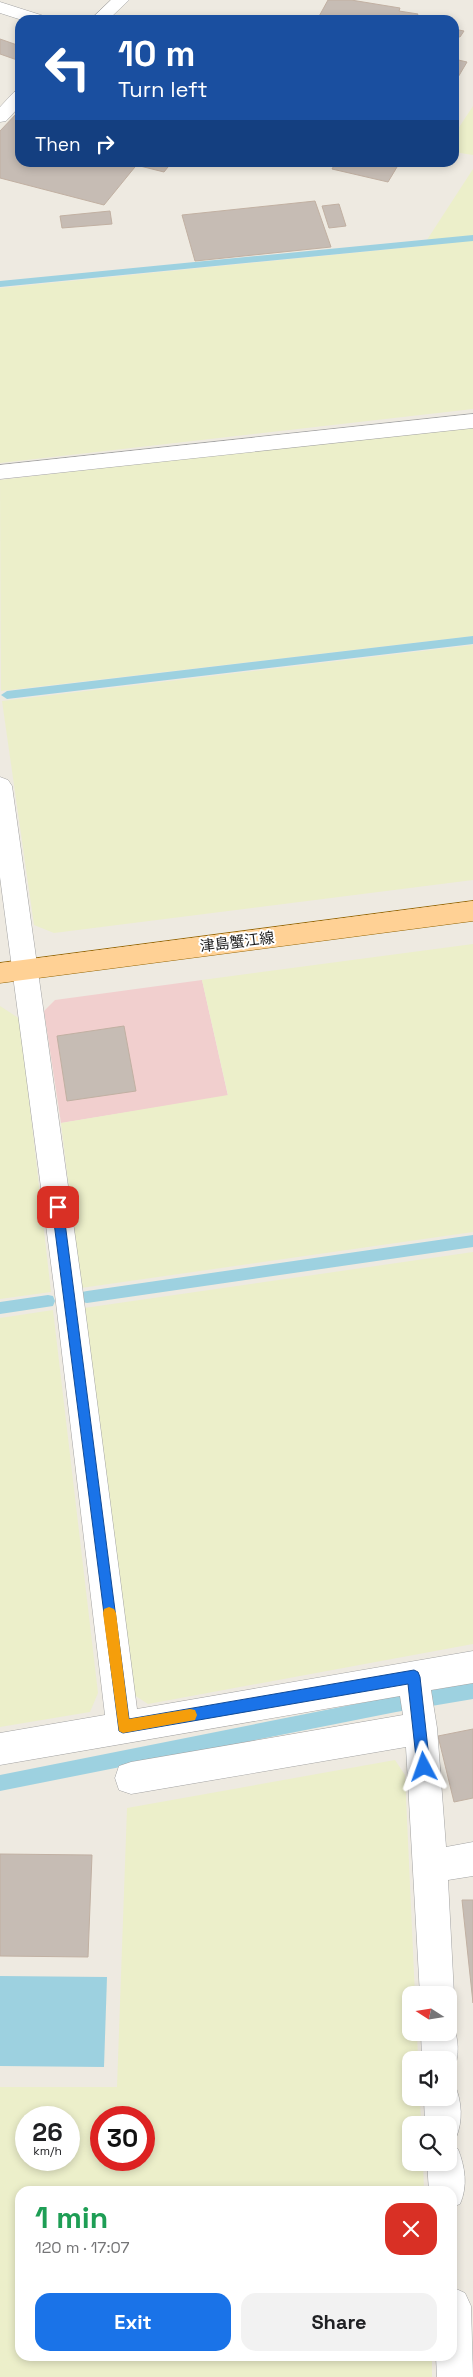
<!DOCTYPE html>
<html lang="en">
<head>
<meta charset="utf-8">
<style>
  body { margin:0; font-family:"Space Grotesk","Noto Sans JP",sans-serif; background:#f2f2f2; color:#202124; height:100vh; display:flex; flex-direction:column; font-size:19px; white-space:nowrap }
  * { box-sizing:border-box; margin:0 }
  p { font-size:16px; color:#757577 }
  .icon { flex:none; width:28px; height:28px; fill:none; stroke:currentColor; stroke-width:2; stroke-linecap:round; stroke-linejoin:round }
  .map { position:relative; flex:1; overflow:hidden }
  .sheet { position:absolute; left:15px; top:2186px; width:442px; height:175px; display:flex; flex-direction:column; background:#fff; border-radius:15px; box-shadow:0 2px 8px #0003 }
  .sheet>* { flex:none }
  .guide { position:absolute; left:15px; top:15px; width:444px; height:152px; border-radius:15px; box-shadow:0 2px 8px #0003; background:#1a4fa0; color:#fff; overflow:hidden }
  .needle { width:32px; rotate:282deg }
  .controls { position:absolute; left:402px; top:1986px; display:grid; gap:10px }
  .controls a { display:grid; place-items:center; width:55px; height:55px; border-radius:10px; background:#fff; box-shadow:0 2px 8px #0003; font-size:25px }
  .speed { position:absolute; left:15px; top:2106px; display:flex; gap:10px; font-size:25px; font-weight:700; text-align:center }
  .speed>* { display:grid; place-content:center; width:65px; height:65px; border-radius:50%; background:#fff; box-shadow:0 2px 8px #0003; line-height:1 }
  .speed small { font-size:12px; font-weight:400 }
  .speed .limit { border:8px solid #d22; background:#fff; color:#111 }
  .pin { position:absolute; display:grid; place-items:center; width:42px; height:42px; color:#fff; margin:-21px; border-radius:10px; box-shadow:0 2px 8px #0006 }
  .me { position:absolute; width:55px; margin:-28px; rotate:356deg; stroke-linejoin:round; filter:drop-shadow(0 0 4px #0008) }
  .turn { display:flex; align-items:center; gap:18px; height:105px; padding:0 20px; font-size:22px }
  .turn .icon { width:65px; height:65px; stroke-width:2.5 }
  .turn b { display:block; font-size:35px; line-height:42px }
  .then { display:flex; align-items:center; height:48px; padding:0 20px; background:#0003; gap:10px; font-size:19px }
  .round { display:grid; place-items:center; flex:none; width:52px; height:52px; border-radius:15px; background:#f2f2f2 }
  .head { display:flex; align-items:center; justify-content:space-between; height:85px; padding:0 20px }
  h1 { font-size:30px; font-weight:700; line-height:38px; color:#1e9e55 }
  .cta { display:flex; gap:10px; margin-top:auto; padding:10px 20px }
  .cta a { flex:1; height:58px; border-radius:15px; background:#1a73e8; color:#fff; font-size:20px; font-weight:700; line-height:58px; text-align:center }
  .cta a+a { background:#f2f2f2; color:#202124 }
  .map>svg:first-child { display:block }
  .commercial { fill:#f1cfce }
  .farmland { fill:#ecefca; fill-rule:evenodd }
  .water { fill:#9dd1e0 }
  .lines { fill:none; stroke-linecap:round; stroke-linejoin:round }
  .stream { fill:#9dd1e0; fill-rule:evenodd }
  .building { fill:#c6bcb4; stroke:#c1b0a2 }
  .minor-casing { stroke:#a3a3a3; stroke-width:1 }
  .major-casing { stroke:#946300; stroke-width:1 }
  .minor { fill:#fff; fill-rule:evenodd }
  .major { fill:#ffd195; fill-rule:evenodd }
  .route { fill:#1a73e8; stroke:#114b97 }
  .slow { fill:#f59e0b }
  .labels { text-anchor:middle; stroke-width:4; stroke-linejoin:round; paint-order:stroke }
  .street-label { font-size:15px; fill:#1c1c1c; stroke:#fff }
</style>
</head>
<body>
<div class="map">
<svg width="473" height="2377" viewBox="0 0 473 2377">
  <rect width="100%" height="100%" fill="#eeeae1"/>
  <polygon class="commercial" points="202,980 228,1096 61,1123 44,1011 55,1000"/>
  <g class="farmland">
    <polygon points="473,106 473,155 454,152 454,135"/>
    <polygon points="473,169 473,409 0,463 0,288 423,246"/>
    <polygon points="473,424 473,636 1,691 0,480"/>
    <polygon points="473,645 473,880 54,933 34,925 2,701"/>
    <polygon points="473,944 473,1232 81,1288 61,1123 228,1095 202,980"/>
    <polygon points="0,1006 20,1019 51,1292 0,1299"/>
    <polygon points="473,1252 473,1644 148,1704 131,1693 84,1308"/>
    <polygon points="53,1310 98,1693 90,1712 0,1727 0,1318"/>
    <path d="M395,1760L405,1775L415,1995H411V2032L417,2033L418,2060H411V2098H420L421,2125H411V2162L423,2163L424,2191H20V2356H432V2377H0V2087H117L127,1808ZM26,2118H69V2160H26ZM101,2118H144V2160H101Z"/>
  </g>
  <polygon class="water" points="0,1976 107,1977 104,2067 0,2066"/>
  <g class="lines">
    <g class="stream">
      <polygon points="473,235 473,241 0,287 0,281"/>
      <polygon points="473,636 473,644 7,699 1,695 7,691"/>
      <polygon points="473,1235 473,1247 87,1303 82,1302 80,1297 82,1292 87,1291"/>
      <polygon points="48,1295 53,1296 55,1301 53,1306 0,1314 0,1302"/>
      <polygon points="473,1683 473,1699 396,1712 0,1791 0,1775 396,1696"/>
    </g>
  </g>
  <g class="building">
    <polygon points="328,0 351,0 400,8 399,11 418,14 415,20 317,20"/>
    <polygon points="454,29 464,31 460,37 454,36"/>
    <polygon points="0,39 20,46 20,61 0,54"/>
    <polygon points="454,59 467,62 454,84"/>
    <polygon points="18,112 20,113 20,162 139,162 104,205 0,178 0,131"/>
    <polygon points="143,162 172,162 164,172 140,166"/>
    <polygon points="336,162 368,163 400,162 388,182 332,169"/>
    <polygon points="315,201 331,247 195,261 182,215"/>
    <polygon points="339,204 346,226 329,228 322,206"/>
    <polygon points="110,211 112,224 62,228 60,216"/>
    <polygon points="124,1026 136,1091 67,1101 57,1036"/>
    <polygon points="473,1729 473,1798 454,1802 438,1736"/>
    <polygon points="0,1854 92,1855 88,1957 0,1956"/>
    <polygon points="462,1900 473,1900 473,2003"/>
  </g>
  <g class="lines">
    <defs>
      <g id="minor">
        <polygon points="111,0 129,0 108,20 90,20"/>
        <polygon points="0,2 44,16 46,20 22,20 0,13"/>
        <polygon points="20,91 20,106 6,121 0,122 0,107 14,92"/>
        <polygon points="473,414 473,428 0,479 0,465"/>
        <polygon points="0,777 8,780 12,786 82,1286 137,1709 473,1651 473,1683 431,1690 437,1728 446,1847 473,1842 473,1876 448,1880 454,1995 449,2008 449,1995 420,1995 406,1747 131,1794 119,1790 115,1778 119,1766 131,1762 403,1715 400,1696 0,1765 0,1733 105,1715 54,1286 0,877"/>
        <path d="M449,2018L451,2020C459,2037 460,2055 453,2073L449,2074V2060H422L421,2032H449Z"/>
        <path d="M449,2083L455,2085C462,2103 463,2120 456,2138L449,2141V2125H425L424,2098H449Z"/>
        <path d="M449,2145L458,2149C465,2167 468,2186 460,2204L452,2207V2191H429L427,2162H449Z"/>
        <polygon points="452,2287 465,2293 471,2306 473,2377 437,2377 436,2356 452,2356"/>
      </g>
      <polygon id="major" points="473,901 473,921 0,983 0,963"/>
    </defs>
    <use href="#minor" class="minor-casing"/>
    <use href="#major" class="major-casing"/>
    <use href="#minor" class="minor"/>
    <use href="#major" class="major"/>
  </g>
  <polygon class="route" points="58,1202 63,1207 129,1719 414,1670 418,1672 420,1677 430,1767 428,1772 424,1774 419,1772 417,1767 408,1684 123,1733 119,1731 52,1207"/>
  <polygon class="slow" points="109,1607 114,1609 116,1613 129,1719 190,1709 195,1710 197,1715 195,1720 123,1733 119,1731 103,1613 104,1609"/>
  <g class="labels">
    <g class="street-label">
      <text transform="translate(237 942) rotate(-7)" y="5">津島蟹江線</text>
    </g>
  </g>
</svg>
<div class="controls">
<a><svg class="needle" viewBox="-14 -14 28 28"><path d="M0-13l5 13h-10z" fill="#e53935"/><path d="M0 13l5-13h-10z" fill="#757577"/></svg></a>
<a><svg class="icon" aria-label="sound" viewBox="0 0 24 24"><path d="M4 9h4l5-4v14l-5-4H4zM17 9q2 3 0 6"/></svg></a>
<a><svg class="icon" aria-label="search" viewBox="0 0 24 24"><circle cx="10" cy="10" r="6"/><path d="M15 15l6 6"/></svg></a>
</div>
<div class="speed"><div>26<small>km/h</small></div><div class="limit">30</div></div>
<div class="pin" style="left:58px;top:1207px;background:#d93025"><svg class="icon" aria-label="arrive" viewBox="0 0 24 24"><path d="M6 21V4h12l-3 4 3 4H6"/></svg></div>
<svg class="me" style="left:424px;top:1767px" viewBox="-20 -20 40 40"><path d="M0-17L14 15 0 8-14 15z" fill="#1a73e8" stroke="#fff" stroke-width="4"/></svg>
<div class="guide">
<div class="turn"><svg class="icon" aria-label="left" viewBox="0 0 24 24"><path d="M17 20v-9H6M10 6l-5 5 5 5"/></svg><div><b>10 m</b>Turn left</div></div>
<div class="then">Then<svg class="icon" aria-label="right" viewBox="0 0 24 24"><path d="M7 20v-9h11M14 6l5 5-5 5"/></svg></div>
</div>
<section class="sheet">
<div class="head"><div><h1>1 min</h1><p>120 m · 17:07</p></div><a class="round" style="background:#d93025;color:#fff"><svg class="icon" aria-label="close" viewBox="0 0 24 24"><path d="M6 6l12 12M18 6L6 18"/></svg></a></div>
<div class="cta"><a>Exit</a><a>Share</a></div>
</section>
</div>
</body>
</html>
